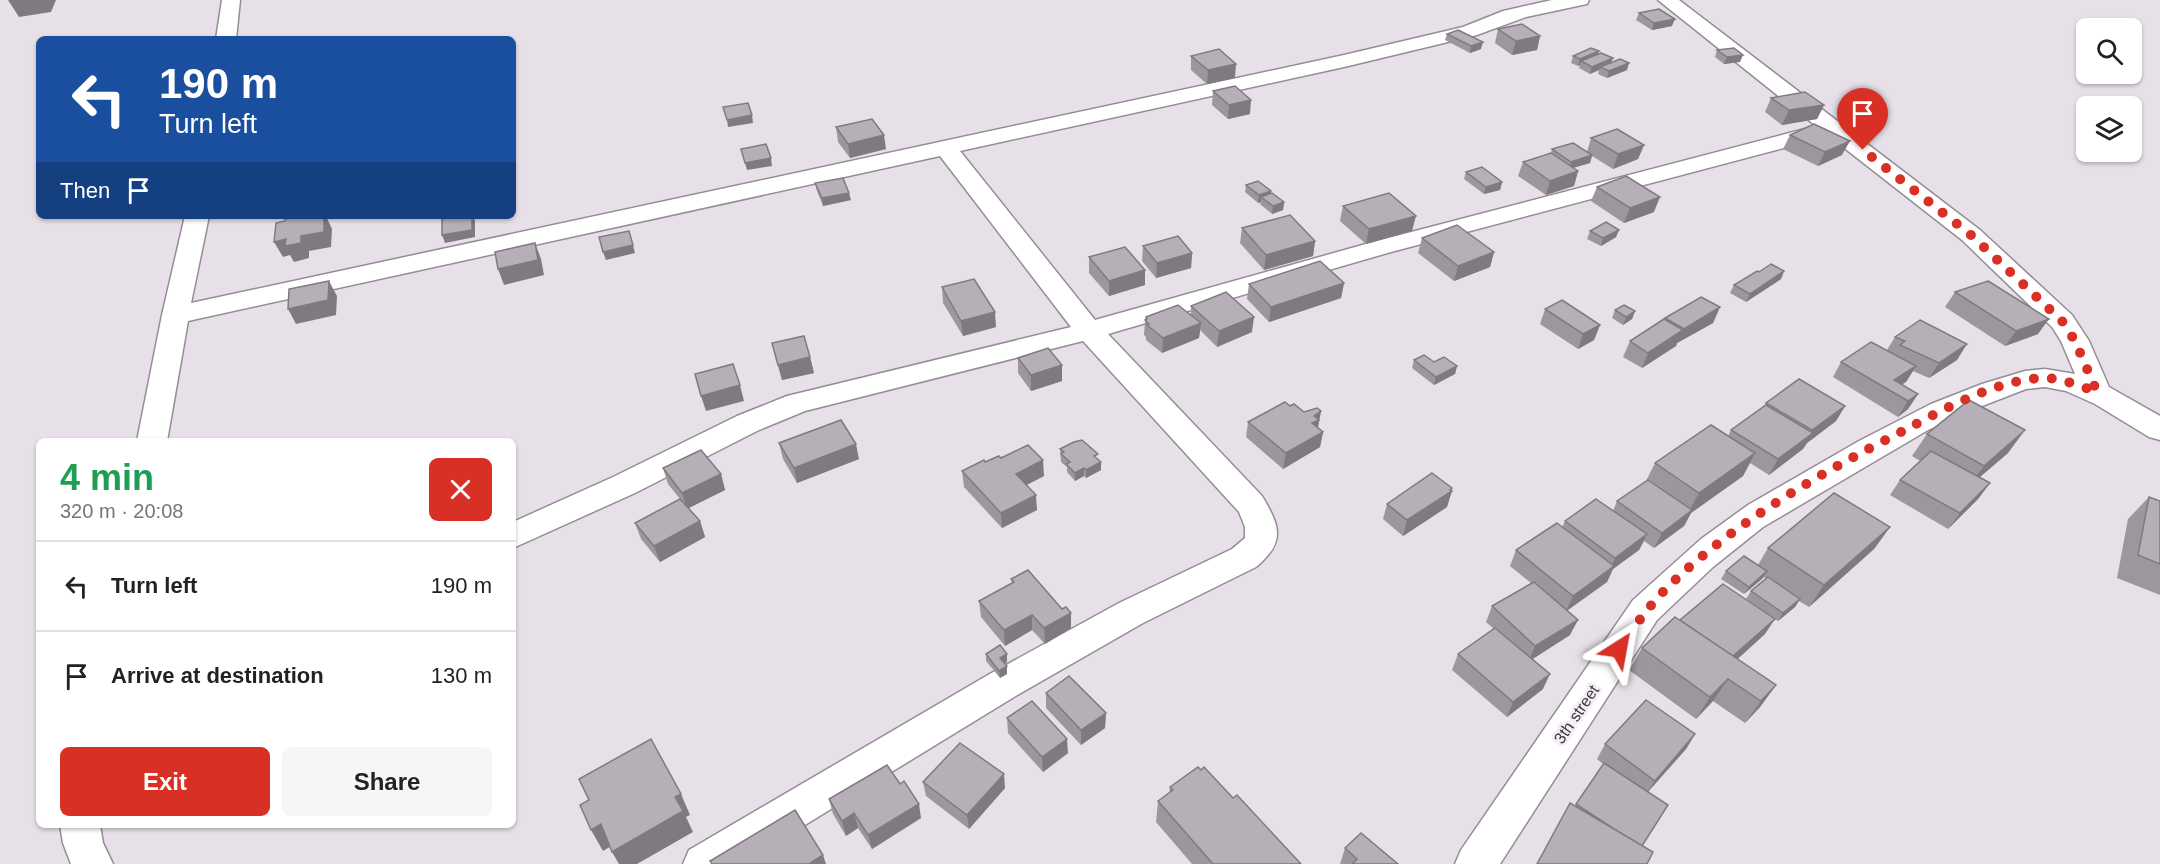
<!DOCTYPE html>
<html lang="en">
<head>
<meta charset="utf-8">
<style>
  body { margin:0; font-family:Arial,sans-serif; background:#f6f6f6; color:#222; height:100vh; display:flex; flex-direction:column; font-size:22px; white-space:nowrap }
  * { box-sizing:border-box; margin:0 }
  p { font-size:20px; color:#767676 }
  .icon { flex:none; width:33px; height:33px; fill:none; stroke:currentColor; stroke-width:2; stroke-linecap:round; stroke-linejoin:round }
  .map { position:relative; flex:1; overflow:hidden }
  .panel { position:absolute; left:36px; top:438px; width:480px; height:390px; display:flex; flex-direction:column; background:#fff; border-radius:9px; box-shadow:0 2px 4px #0004 }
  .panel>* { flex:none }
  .guide { position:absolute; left:36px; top:36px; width:480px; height:183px; border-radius:9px; box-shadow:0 2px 4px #0004; background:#1a4fa0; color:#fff; overflow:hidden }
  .controls { position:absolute; left:2076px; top:18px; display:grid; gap:12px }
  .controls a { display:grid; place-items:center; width:66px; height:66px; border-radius:9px; background:#fff; box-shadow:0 2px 4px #0004; font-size:30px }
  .pin { position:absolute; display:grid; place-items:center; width:51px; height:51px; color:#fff; margin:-62px -26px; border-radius:50% 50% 50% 0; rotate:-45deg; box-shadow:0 0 6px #0007 }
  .pin .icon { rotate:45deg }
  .me { position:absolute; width:66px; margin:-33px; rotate:34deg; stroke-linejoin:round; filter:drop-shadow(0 0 4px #0008) }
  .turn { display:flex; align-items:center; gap:21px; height:126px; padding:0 24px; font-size:27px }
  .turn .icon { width:78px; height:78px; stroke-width:2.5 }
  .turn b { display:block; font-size:42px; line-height:51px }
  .then { display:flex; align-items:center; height:57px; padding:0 24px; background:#0003; gap:12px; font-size:22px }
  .round { display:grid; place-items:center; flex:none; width:63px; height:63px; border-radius:9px; background:#f6f6f6 }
  .head { display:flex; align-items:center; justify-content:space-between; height:102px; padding:0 24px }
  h1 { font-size:36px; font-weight:700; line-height:45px; color:#1e9e55 }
  .primary-button { display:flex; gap:12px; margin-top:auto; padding:12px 24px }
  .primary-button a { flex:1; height:69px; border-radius:9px; background:#d93025; color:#fff; font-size:24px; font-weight:700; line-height:69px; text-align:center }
  .primary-button a+a { background:#f6f6f6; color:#222 }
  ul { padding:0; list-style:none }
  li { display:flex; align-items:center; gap:18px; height:90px; padding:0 24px; border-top:2px solid #e0e0e0 }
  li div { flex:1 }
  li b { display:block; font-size:22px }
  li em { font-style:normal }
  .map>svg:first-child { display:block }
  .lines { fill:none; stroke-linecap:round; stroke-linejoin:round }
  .street-casing { stroke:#948d95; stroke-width:3 }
  .street { fill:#fff; fill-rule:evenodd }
  .wall { fill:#9d969d }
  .shaded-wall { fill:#7f7a80 }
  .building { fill:#b6afb7; stroke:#7f7a80; stroke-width:1.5 }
  .route { stroke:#d93025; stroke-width:10; stroke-dasharray:0 18 }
  .labels { text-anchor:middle; stroke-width:6; stroke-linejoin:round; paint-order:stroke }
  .street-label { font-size:16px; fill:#393639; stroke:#f5edf6 }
</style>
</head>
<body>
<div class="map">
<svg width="2160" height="864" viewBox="0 0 2160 864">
  <rect width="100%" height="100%" fill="#e8e0e9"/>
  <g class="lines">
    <defs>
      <g id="street">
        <polygon points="222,0 240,0 236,39 216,39"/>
        <path d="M1552,0H1589L1587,4L1526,17L1477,35L1344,67L960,151L1095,320L1373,242L1816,126L1658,0H1679L1980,230L2072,315L2089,341L2109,387L2160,416V440L2149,437L2095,404L2066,391L2045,387L2026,389L1977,408L1928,430L1763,527L1713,567L1657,620L1500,864H1455L1461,850L1633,600L1701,539L1748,505L1859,441L1931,404L1982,384L2025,371L2045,369L2075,374L2061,341L2052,327L1962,240L1829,136L1391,252L1108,334L1262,496C1280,526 1286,542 1256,567L1143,623L1014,697L741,864H683L689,850L988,675L1119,603L1232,549L1245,538V527L1239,512L1083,341L805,411L759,430L635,493L513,548V522L613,477L737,416L787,396L1071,327L940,156L188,321L167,441H137L162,315L185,216H209L191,303L1344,55L1463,27L1503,11Z"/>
        <polygon points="60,825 100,825 103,843 113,864 71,864 63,843"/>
      </g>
    </defs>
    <use href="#street" class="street-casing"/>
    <use href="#street" class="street"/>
  </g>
  <g class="wall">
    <polygon points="1639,13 1672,26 1652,30 1636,20"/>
    <polygon points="1498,29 1540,36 1537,50 1512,55 1495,43"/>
    <polygon points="1447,34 1481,49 1470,53 1445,40"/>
    <polygon points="1717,50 1740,62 1724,64 1715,57"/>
    <polygon points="1599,51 1598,54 1613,58 1611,62 1627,70 1607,78 1598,74 1599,70 1590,74 1579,68 1580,65 1578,66 1571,63 1573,56"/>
    <polygon points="1191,56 1235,78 1207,84 1191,70"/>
    <polygon points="1213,91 1250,114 1228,119 1212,105"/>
    <polygon points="1771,98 1824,105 1817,119 1782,125 1765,112"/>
    <polygon points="836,127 886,149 850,158 838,142"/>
    <polygon points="1790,135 1842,155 1818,166 1783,149"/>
    <polygon points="1591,138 1644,145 1638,159 1613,169 1592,156 1590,163 1573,168 1578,171 1574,186 1546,195 1518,176 1523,162 1551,153 1552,149 1587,152"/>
    <polygon points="1466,172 1502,182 1500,190 1484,194 1464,179"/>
    <polygon points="815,183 851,200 823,206 817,191"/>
    <polygon points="1246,185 1271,191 1271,193 1284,202 1283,210 1272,214 1260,204 1261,202 1258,203 1245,192"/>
    <polygon points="1597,187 1654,212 1624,223 1591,201"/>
    <polygon points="1343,206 1412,231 1366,244 1340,221"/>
    <polygon points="1242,228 1315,241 1313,256 1264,270 1240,243"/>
    <polygon points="1619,230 1616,237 1601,246 1587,239 1590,231"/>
    <polygon points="1422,238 1494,252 1490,267 1454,281 1418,253"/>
    <polygon points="1143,246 1192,253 1191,268 1156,278 1142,261"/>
    <polygon points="1089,257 1145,270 1145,285 1109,296 1089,273"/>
    <polygon points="1784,271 1781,279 1746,302 1730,293 1734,285 1759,272"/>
    <polygon points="1344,283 1341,298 1269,322 1247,299 1249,284"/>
    <polygon points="942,287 996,327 963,336 943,303"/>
    <polygon points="1955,292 2038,334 2005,346 1945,307"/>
    <polygon points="1191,306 1252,332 1217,347 1200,330 1199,338 1162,353 1146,340 1146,337 1144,335 1145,320 1146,317 1191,315"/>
    <polygon points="1720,307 1713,323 1677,343 1676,346 1642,368 1623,357 1630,341 1664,319 1665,318"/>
    <polygon points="1545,309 1600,325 1594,340 1578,349 1540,324"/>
    <polygon points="1615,310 1635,311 1632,319 1623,325 1612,318"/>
    <polygon points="1895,337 1957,360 1929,378 1913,371 1906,382 1902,384 1918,394 1908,409 1898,417 1833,377 1841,362 1887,350"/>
    <polygon points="772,343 810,357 814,373 782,380"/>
    <polygon points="1018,358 1062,381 1031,391 1018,373"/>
    <polygon points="1414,360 1434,362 1457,366 1455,374 1434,385 1412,368"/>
    <polygon points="1766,403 1845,406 1836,421 1807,443 1803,449 1769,475 1750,463 1743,476 1691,513 1684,526 1654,548 1644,541 1639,550 1613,569 1607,582 1567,611 1570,635 1533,659 1543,689 1507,717 1452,670 1458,654 1494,629 1486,622 1492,606 1531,583 1510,566 1516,550 1562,527 1565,521 1613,511 1617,501 1646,481 1655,463 1728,436 1731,430 1763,408"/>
    <polygon points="1290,406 1304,412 1321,411 1318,427 1323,432 1320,447 1283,469 1246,437 1248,422"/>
    <polygon points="1927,434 2008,453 1980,477 1990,483 1978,499 1948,529 1890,495 1900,480 1920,461 1912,456"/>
    <polygon points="779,443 859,459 797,483 783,459"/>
    <polygon points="1060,449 1097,459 1101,470 1086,478 1084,476 1075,481 1067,472 1067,467 1061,462"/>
    <polygon points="1001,458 1044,476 1026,485 1037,510 1002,528 964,487 962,471 985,462"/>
    <polygon points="663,468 721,474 725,490 688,508 700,521 705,537 660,562 641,539 635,523 680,499 668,484"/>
    <polygon points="1451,491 1447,507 1403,536 1383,519 1387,504"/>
    <polygon points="2149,497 2160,501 2160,595 2117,578 2128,519"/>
    <polygon points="1890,527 1874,549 1809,607 1799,601 1795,607 1778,621 1746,599 1751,591 1766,579 1764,577 1762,579 1744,594 1721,579 1726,571 1758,565 1768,548"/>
    <polygon points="1011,579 1071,628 1045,644 1032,630 1005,646 981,617 979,601 1012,583"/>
    <polygon points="1680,620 1765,634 1737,659 1776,685 1760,707 1745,723 1713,701 1696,719 1629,670 1642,648"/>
    <polygon points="986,654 1007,662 1004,664 1007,674 1000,678 986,661"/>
    <polygon points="1046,693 1106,713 1105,728 1081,745 1046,708"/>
    <polygon points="1007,718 1068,753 1043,772 1008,733"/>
    <polygon points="1695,734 1686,749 1648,792 1642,846 1575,807 1603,764 1597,759 1605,744"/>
    <polygon points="923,782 1005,788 969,829 926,796"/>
    <polygon points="1170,787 1233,798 1301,864 1192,864 1156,822 1158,801 1169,793"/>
    <polygon points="829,799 921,818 872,849 858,828 846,836 833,814"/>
    <polygon points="1345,848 1398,864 1340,864"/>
  </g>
  <g class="shaded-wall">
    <polygon points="8,0 56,0 51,12 19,17"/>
    <polygon points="1675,19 1672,26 1652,30 1654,23"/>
    <polygon points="1540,36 1537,50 1512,55 1516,41"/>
    <polygon points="1483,42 1481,49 1470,53 1471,46"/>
    <polygon points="1599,51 1596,58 1581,61 1580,65 1578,66 1580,59"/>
    <polygon points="1743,55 1740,62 1724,64 1727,57"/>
    <polygon points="1613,58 1610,65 1600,67 1599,70 1590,74 1592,67"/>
    <polygon points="1629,63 1627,70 1607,78 1609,71"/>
    <polygon points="1236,64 1235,78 1207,84 1208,70"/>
    <polygon points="1251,100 1250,114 1228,119 1229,105"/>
    <polygon points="1824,105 1817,119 1782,125 1789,110"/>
    <polygon points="752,115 753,123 728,127 727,120"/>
    <polygon points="884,135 886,149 850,158 848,144"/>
    <polygon points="1850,141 1842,155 1818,166 1825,152"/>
    <polygon points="1644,145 1638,159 1613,169 1618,154"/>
    <polygon points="1592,155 1590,163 1569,169 1571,162"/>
    <polygon points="771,158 772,166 747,170 745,163"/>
    <polygon points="1578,171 1574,186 1546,195 1550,181"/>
    <polygon points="1502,182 1500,190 1484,194 1486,187"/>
    <polygon points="1271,191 1270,198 1261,197 1261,202 1258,203 1259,195"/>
    <polygon points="849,193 851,200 823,206 822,198"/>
    <polygon points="1660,197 1654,212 1624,223 1630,208"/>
    <polygon points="1284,202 1283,210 1272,214 1273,206"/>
    <polygon points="324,216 326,216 332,229 331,247 309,251 309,258 294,262 290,255 283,257 274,242 301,236"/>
    <polygon points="472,216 473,216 475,221 475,237 445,243 442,235"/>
    <polygon points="1416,216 1412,231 1366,244 1369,229"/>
    <polygon points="1619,230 1616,237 1601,246 1603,238"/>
    <polygon points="1315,241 1313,256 1264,270 1266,255"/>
    <polygon points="535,243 541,259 544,275 504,285 498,269"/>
    <polygon points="633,245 635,253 606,260 603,252"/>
    <polygon points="1494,252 1490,267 1454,281 1458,266"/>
    <polygon points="1192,253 1191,268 1156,278 1157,263"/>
    <polygon points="1145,270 1145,285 1109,296 1109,281"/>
    <polygon points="1784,271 1781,279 1746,302 1750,294"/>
    <polygon points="329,281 337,296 336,315 296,324 288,309"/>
    <polygon points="1344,283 1341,298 1269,322 1271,307"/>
    <polygon points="1720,307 1713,323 1677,343 1676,346 1642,368 1648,353 1682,331 1684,329"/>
    <polygon points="1635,311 1632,319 1623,325 1626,317"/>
    <polygon points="995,312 996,327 963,336 961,321"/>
    <polygon points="1254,317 1252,332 1217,347 1219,331"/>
    <polygon points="2049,319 2038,334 2005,346 2016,331"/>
    <polygon points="1201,323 1199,338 1162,353 1163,338"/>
    <polygon points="1600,325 1594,340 1578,349 1583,334"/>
    <polygon points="1967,344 1957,360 1929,378 1939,363"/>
    <polygon points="810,357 814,373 782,380 778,365"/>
    <polygon points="1062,365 1062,381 1031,391 1031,375"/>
    <polygon points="1457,366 1455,374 1434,385 1436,377"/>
    <polygon points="1916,366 1906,382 1891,391 1894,380"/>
    <polygon points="740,385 744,401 706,411 701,396"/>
    <polygon points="1918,394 1908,409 1898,417 1908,401"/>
    <polygon points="1845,406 1836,421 1807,443 1803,449 1769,475 1778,459 1809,436 1812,430"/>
    <polygon points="1321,411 1318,427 1310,439 1314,416"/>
    <polygon points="2025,430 2008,453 1967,488 1984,466"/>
    <polygon points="1323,432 1320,447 1283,469 1286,453"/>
    <polygon points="856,444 859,459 797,483 794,468"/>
    <polygon points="1755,453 1743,476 1691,513 1684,526 1654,548 1662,533 1688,513 1699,493"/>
    <polygon points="1043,460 1044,476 1017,490 1016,474"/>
    <polygon points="1101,462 1101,470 1086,478 1086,470"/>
    <polygon points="1084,468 1084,476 1075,481 1075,473"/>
    <polygon points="721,474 725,490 687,509 682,493"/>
    <polygon points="1990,483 1978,499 1948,529 1960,513"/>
    <polygon points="1452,488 1451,492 1452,491 1447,507 1403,536 1407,520"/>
    <polygon points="1036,495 1037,510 1002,528 1001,513"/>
    <polygon points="700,521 705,537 660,562 654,546"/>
    <polygon points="1890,527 1874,549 1809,607 1824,585"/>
    <polygon points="1647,534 1639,550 1613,569 1607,582 1566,611 1573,596 1610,570 1615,558"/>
    <polygon points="1767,571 1762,579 1744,594 1749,587"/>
    <polygon points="1800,599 1795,607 1778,621 1783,613"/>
    <polygon points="1071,613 1071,628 1045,644 1044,628"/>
    <polygon points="1032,615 1032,630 1005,646 1004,630"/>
    <polygon points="1775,619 1765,634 1719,676 1728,661"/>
    <polygon points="1578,620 1570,635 1529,661 1535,646"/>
    <polygon points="1007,654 1007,662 1000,666 1000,658"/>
    <polygon points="1007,666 1007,674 1000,678 999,671"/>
    <polygon points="1550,674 1543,689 1507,717 1513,702"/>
    <polygon points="1728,679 1713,701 1696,719 1710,697"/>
    <polygon points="1776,685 1760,707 1745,723 1761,701"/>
    <polygon points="1106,713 1105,728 1081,745 1081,730"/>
    <polygon points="1695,734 1686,749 1645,795 1655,781"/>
    <polygon points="1067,739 1068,753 1043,772 1042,757"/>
    <polygon points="1004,774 1005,788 969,829 967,815"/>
    <polygon points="681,794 690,815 686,817 693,832 637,864 619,864 612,852 675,797"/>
    <polygon points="919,804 921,818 872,849 868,835"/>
    <polygon points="854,813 858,828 846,836 842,821"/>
    <polygon points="601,824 613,845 603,851 591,830"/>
    <polygon points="823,855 826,864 809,864"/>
  </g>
  <g class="building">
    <polygon points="1659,9 1675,19 1654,23 1639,13"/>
    <polygon points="1522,24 1540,36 1516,41 1498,29"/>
    <polygon points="1458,30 1483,42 1471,46 1447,34"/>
    <polygon points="1591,48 1599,51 1580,59 1573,56"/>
    <polygon points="1734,48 1743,55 1727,57 1717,50"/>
    <polygon points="1219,49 1236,64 1208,70 1191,56"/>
    <polygon points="1601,53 1613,58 1592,67 1581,61"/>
    <polygon points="1620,59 1629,63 1609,71 1600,67"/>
    <polygon points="1235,86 1251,100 1229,105 1213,91"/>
    <polygon points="1805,92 1824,105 1789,110 1771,98"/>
    <polygon points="748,103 752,115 727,120 723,107"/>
    <polygon points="872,119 884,135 848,144 836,127"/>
    <polygon points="1814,124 1850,141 1825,152 1790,135"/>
    <polygon points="1617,129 1644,145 1618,154 1591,138"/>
    <polygon points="1573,143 1592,155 1571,162 1552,149"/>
    <polygon points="766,144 771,158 745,163 741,149"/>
    <polygon points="1551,153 1578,171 1550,181 1523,162"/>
    <polygon points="1482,167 1502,182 1486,187 1466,172"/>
    <polygon points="1626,176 1660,197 1630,208 1597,187"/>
    <polygon points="843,178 849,193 822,198 815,183"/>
    <polygon points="1258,181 1271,191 1259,195 1246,185"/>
    <polygon points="1272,193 1284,202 1273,206 1261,197"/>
    <polygon points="1389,193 1416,216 1369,229 1343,206"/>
    <polygon points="1290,215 1315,241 1266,255 1242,228"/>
    <polygon points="298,216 324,216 324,232 301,236 301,243 285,246 286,239 274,242 276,223 285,221 285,219"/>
    <polygon points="458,216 472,216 472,230 442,235 442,219"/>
    <polygon points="1606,222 1619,230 1603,238 1590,231"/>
    <polygon points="1457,225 1494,252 1458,266 1422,238"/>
    <polygon points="629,231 633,245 603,252 599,237"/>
    <polygon points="1178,236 1192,253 1157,263 1143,246"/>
    <polygon points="535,243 538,260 498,269 495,252"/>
    <polygon points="1125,247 1145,270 1109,281 1089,257"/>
    <polygon points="1320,261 1344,283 1271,307 1249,284"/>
    <polygon points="1771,264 1784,271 1750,294 1734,285 1757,271 1759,272"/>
    <polygon points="974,279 995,312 961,321 942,287"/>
    <polygon points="329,281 328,300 288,309 289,289"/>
    <polygon points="1988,281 2049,319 2016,331 1955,292"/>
    <polygon points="1226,292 1254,317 1219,331 1191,306"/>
    <polygon points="1701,297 1720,307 1684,329 1665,318"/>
    <polygon points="1562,300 1600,325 1583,334 1545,309"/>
    <polygon points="1178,305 1201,323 1163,338 1147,325 1149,324 1145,320 1147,319 1146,317"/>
    <polygon points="1624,305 1635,311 1626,317 1615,310"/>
    <polygon points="1664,319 1683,330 1648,353 1630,341"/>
    <polygon points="1920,320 1967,344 1939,363 1900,345 1905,341 1895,337"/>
    <polygon points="804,336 810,357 778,365 772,343"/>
    <polygon points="1871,342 1916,366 1894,380 1918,394 1908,401 1841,362"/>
    <polygon points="1048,348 1062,365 1031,375 1018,358"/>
    <polygon points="1424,355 1434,362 1444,357 1457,366 1436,377 1414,360"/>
    <polygon points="733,364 740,385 701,396 695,374"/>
    <polygon points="1799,379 1845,406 1812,430 1766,403"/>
    <polygon points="1969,400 2025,430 1984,466 1927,434"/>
    <polygon points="1285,402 1290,406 1294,404 1304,412 1317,408 1321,411 1314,416 1319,420 1312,423 1323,432 1286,453 1248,422"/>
    <polygon points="1766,405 1813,433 1778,459 1731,430"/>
    <polygon points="841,420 856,444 794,468 779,443"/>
    <polygon points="1711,425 1755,453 1699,493 1655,463"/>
    <polygon points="1082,440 1098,454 1094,456 1101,462 1086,470 1084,468 1075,473 1066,464 1070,462 1061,454 1064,452 1060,449 1074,442"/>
    <polygon points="1028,445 1043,460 1016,474 1036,495 1001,513 962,471 984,460 985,462 999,456 1001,458"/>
    <polygon points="701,450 721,474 682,493 663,468"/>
    <polygon points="1931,451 1990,483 1960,513 1900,480"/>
    <polygon points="1432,473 1452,488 1450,490 1452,491 1407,520 1387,504"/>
    <polygon points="1648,480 1692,510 1662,533 1617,501"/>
    <polygon points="1834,493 1890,527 1824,585 1768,548"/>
    <polygon points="2149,497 2160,501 2160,564 2138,555"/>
    <polygon points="680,499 700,521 654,546 635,523"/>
    <polygon points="1596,499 1647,534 1615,558 1565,521"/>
    <polygon points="1557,523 1614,566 1573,596 1516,550"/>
    <polygon points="1744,556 1767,571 1749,587 1726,571"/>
    <polygon points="1028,570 1062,609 1066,607 1071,613 1044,628 1032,615 1004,630 979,601 1014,582 1011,579"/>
    <polygon points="1768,577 1800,599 1783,613 1751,591"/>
    <polygon points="1534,582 1578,620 1535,646 1492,606"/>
    <polygon points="1723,584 1775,619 1733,656 1680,620"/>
    <polygon points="1675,617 1776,685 1761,701 1728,679 1710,697 1642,648"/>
    <polygon points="1495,628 1550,674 1513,702 1458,654"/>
    <polygon points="1000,645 1007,654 1000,658 1007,666 999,671 986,654"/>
    <polygon points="1069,676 1106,713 1081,730 1046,693"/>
    <polygon points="1646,700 1695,734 1655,781 1605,744"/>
    <polygon points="1032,701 1067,739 1042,757 1007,718"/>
    <polygon points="651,739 681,794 675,797 683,811 612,852 601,824 591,830 580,805 589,800 579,779"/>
    <polygon points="960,743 1004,774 967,815 923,782"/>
    <polygon points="1604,763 1668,805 1642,846 1620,833 1576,804"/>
    <polygon points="887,765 900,784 904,781 919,804 868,835 854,813 842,821 829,799"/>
    <polygon points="1198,767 1201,770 1204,767 1233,798 1237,795 1301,864 1213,864 1158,801 1173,790 1170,787"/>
    <polygon points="1570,803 1653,852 1647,864 1537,864"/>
    <polygon points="795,810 823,855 809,864 712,864 710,861"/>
    <polygon points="1361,833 1398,864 1352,864 1357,859 1345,848"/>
  </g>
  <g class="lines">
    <path class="route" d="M1619,649C1635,626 1650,604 1670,585C1733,523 1826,470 1905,430C1946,408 1993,382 2040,378C2059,377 2080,386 2097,392L2075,341L2062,321L1971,235L1863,150"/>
  </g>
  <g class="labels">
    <g class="street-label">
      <text transform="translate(1576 714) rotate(-56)" y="6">3th street</text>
    </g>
  </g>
</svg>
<div class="controls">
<a><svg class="icon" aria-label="search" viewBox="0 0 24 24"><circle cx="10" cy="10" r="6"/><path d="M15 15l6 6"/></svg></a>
<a><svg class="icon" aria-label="layers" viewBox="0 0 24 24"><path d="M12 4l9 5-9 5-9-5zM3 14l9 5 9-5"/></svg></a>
</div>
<div class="pin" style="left:1863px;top:150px;background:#d93025"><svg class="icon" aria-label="arrive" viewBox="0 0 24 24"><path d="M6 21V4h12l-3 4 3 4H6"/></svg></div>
<svg class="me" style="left:1619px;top:649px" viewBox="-20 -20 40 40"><path d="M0-17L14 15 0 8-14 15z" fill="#d93025" stroke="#fff" stroke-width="4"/></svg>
<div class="guide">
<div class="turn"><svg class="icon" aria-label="left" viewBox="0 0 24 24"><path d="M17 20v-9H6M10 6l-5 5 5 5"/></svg><div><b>190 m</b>Turn left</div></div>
<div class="then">Then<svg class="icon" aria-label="arrive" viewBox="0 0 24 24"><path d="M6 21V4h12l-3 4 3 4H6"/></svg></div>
</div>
<section class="panel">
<div class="head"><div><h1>4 min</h1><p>320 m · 20:08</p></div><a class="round" style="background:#d93025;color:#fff"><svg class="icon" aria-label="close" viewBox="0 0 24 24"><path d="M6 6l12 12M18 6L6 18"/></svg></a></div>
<ul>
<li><svg class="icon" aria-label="left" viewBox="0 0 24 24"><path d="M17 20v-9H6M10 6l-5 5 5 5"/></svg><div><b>Turn left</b></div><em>190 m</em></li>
<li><svg class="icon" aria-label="arrive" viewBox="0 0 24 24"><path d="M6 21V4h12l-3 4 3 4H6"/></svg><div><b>Arrive at destination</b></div><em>130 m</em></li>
</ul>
<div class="primary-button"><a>Exit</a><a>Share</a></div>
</section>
</div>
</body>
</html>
